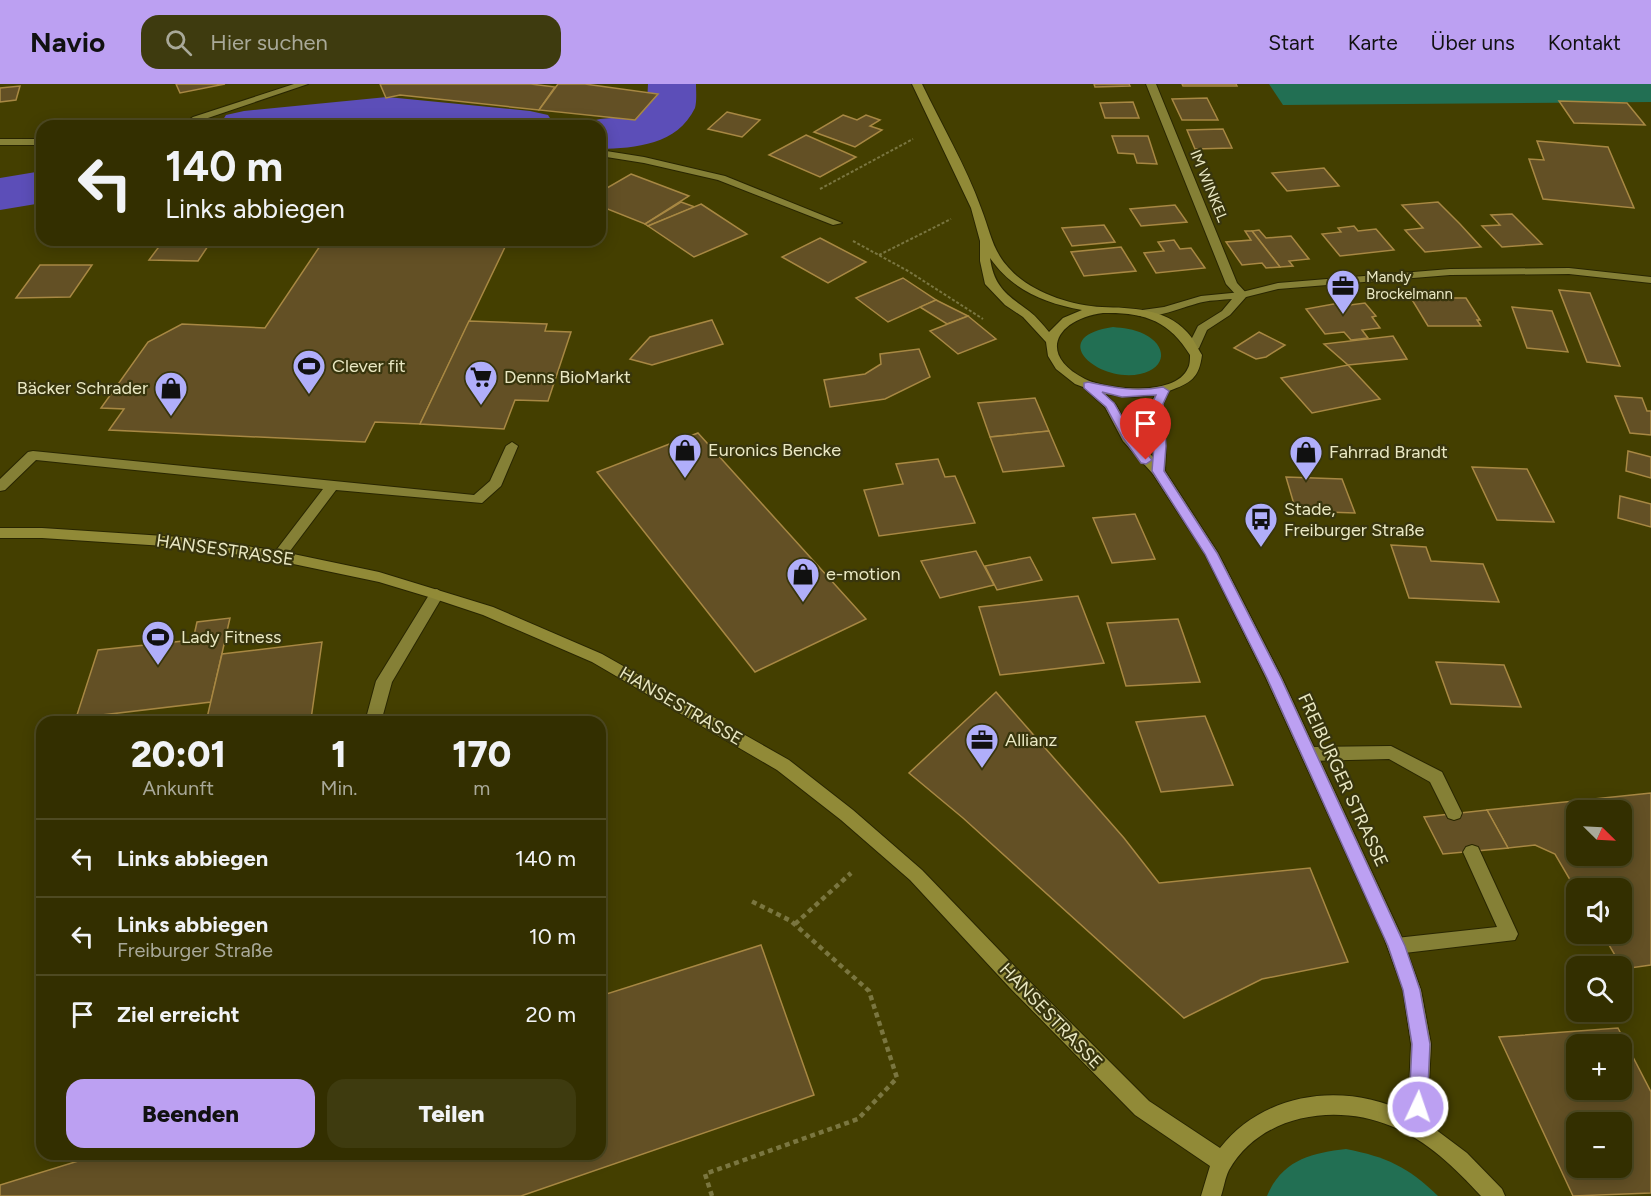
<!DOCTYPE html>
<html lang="de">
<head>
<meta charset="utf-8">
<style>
  body { margin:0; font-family:Figtree,sans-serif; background:#3e3b0f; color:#f1f3f6; height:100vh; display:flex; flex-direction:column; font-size:22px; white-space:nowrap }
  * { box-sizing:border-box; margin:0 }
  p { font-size:20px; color:#a9a999 }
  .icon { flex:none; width:33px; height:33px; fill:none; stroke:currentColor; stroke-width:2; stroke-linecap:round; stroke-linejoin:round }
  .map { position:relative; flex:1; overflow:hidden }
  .side { position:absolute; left:36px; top:632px; width:570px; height:444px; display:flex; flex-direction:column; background:#332f00; border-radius:18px; box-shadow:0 3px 15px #0003,0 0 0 2px #4e4a22 }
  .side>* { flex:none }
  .guide { position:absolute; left:36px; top:36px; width:570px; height:126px; border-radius:18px; box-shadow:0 3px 15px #0003,0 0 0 2px #4e4a22; background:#332f00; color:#f1f3f6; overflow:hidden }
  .needle { width:39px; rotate:114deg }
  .controls { position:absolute; left:1566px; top:716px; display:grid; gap:12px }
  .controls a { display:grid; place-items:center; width:66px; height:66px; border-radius:12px; background:#332f00; box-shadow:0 3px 15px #0003,0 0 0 2px #4e4a22; font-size:30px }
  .pin { position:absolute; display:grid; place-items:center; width:51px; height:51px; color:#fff; margin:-62px -26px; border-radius:50% 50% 50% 0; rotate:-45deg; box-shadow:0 0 6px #0007 }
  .pin .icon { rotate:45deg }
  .me { position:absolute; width:66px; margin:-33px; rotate:3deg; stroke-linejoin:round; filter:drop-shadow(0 0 4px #0008) }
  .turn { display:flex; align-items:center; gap:21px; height:126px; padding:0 30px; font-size:27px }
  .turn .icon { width:78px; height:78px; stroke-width:2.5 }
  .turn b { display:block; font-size:42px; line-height:51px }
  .eta { display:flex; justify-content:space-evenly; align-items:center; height:102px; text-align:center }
  .eta b { font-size:36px; font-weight:800; line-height:42px }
  .action { display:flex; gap:12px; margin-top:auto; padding:12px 30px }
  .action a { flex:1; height:69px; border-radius:18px; background:#bca0f2; color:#111; font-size:24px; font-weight:800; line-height:69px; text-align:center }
  .action a+a { background:#3e3b0f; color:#f1f3f6 }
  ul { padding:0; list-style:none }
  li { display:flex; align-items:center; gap:18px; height:78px; padding:0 30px; border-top:2px solid #4e4a22 }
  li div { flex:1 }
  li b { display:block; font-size:22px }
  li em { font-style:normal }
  header { display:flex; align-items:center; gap:36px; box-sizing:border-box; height:84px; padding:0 30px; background:#bca0f2; color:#111 }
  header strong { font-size:28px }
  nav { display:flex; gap:33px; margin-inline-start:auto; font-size:21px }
  .search { width:420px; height:54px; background:#3e3b0f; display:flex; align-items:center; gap:15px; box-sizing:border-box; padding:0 21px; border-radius:18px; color:#a9a999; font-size:22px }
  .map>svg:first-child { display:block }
  .green { fill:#226f53 }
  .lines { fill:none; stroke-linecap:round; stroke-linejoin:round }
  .river { fill:#5c4eb8; fill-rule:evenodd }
  .building { fill:#635025; stroke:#a88843; stroke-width:1.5; fill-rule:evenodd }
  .service-casing { stroke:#292600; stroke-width:2 }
  .minor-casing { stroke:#292600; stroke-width:2 }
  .tertiary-casing { stroke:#292600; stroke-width:2 }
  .secondary-casing { stroke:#292600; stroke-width:2 }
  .path-far1 { stroke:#7a7640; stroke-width:2; stroke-dasharray:3 2; stroke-linecap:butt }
  .path { stroke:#7a7640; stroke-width:4.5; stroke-dasharray:5 4; stroke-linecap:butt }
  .service { fill:#858036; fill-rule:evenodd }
  .minor { fill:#858036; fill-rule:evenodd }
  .tertiary { fill:#858036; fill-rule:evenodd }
  .secondary { fill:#918a37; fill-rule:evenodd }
  .route { fill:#bca0f2; stroke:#7a689d; stroke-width:1.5 }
  .labels { text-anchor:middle; stroke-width:4.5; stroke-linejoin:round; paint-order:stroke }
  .far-street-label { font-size:15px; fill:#eae8c3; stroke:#38350d }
  .far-poi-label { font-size:15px; fill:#eae8c3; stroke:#38350d; text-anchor:start }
  .poi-label { font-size:18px; fill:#eae8c3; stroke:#38350d; text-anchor:start }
  .street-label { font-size:18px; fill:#eae8c3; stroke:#38350d }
</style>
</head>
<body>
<header>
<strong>Navio</strong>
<div class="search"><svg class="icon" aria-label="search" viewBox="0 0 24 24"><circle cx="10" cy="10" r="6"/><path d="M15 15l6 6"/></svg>Hier suchen</div>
<nav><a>Start</a><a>Karte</a><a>Über uns</a><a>Kontakt</a></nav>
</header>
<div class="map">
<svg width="1651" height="1112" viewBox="0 0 1651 1112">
  <rect width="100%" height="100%" fill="#443f00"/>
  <g class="green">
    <polygon points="1269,0 1651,0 1651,18 1283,21"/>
    <path d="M1113,243C1123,244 1134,245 1144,250C1167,261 1168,284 1140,290C1098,299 1045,253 1113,243Z"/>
    <path d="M1346,1065C1387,1073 1408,1083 1438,1112H1267C1282,1076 1311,1069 1346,1065Z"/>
  </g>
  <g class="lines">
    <g class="river">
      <path d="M648,0H696C696,7 697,17 695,24C677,61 636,64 600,65V42H580L582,39L600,35L633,32L647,19Z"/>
      <polygon points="387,13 530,27 548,31 555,42 219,42 226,31 244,27"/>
      <polygon points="42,87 42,119 0,126 0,94"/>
    </g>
  </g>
  <g class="building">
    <polygon points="176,0 225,0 180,9"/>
    <polygon points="380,0 531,0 555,3 539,26 400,11 386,14"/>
    <polygon points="558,0 585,0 658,10 635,36 539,26"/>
    <polygon points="1094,0 1129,0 1130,2 1095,3"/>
    <polygon points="1182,0 1236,0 1237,2 1183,2"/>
    <polygon points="20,2 16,16 0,18 0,4"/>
    <polygon points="1207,14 1218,36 1182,36 1172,15"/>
    <polygon points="1559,17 1627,19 1645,41 1574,39"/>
    <polygon points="1133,18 1139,34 1105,34 1100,19"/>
    <polygon points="727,28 760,36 742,53 708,45"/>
    <polygon points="843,31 857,36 866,31 880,36 870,42 882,46 855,63 814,48"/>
    <polygon points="1223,45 1232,64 1195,65 1187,46"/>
    <polygon points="806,51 856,73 820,93 769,71"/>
    <polygon points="1112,52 1148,52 1157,80 1137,79 1134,70 1118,69"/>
    <polygon points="1537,57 1608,63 1634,124 1543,115 1529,75 1544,76"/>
    <polygon points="1324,84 1339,102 1287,107 1272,89"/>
    <polygon points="631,90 689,112 645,140 600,122 600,108"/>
    <polygon points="681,118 695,123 648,142 645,140"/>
    <polygon points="1438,118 1460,140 1481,163 1425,168 1405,146 1423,144 1402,121"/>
    <polygon points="701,120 747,150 694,173 648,142"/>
    <polygon points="1175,121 1187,138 1141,142 1130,125"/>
    <polygon points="1512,130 1542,160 1502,163 1482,142 1500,141 1491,131"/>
    <polygon points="1104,141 1115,158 1072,162 1062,144"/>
    <polygon points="1354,142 1358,147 1376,145 1394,166 1340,172 1322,150 1341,148 1338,144"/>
    <polygon points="1259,146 1266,154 1291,152 1309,175 1289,177 1293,182 1280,183 1252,147"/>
    <polygon points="1245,147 1252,147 1280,183 1266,184 1262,179 1242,181 1226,158 1251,156"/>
    <polygon points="820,154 866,178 828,199 782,173"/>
    <polygon points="164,156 212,156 198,177 149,176"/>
    <polygon points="324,156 403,156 506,161 420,340 375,338 365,358 109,346 124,325 101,324 148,258 182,240 265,244"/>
    <polygon points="1174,156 1180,165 1191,164 1205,184 1156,189 1144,169 1164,167 1158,158"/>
    <polygon points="1121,163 1136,187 1084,192 1071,168"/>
    <polygon points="40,181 92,181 70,213 16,214"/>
    <polygon points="903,194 936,216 888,238 856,214"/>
    <polygon points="1559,206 1590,209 1620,282 1587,278"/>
    <polygon points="1411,214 1466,214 1480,236 1477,236 1481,242 1428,242"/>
    <polygon points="936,216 968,232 947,240 920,223"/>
    <polygon points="1339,219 1342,222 1365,219 1376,232 1372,233 1380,244 1362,246 1368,254 1351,256 1344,248 1325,250 1306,225"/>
    <polygon points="1512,223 1552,227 1568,268 1527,264"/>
    <polygon points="968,232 996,255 958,270 930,247"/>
    <polygon points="712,236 723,260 652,281 630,275 650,253"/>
    <polygon points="469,237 547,240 545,247 571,248 548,317 515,316 504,345 420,340"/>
    <polygon points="1259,248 1285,261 1266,273 1256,275 1234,264"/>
    <polygon points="1393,252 1407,275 1348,281 1324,260"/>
    <polygon points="919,265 930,293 885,315 830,323 824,296 865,290 881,280 880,270"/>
    <polygon points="1348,281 1380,315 1312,329 1281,294"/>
    <polygon points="1615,312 1642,314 1647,327 1651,327 1651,351 1630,349"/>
    <polygon points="1035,314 1049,347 990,353 978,319"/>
    <polygon points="1049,347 1064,382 1003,388 990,353"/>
    <polygon points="698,349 866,535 755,588 597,388"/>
    <polygon points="1628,367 1651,373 1651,394 1626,387"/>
    <polygon points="938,375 945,393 955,392 975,439 879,452 864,406 903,400 896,380"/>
    <polygon points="1472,383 1527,385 1554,438 1497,436"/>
    <polygon points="1286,393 1342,395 1355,429 1296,427"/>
    <polygon points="1620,412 1651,420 1651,443 1618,434"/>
    <polygon points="1135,430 1155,475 1112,479 1093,434"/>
    <polygon points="1391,461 1426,463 1431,477 1483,480 1499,518 1409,514"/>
    <polygon points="976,467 994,501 940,514 921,477"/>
    <polygon points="1030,473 1042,496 997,506 985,482"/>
    <polygon points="1078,512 1104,579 1000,591 979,523"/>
    <polygon points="230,534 211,618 76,634 98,566 193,556 197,538"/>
    <polygon points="1178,535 1200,598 1126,602 1107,539"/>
    <polygon points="322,558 311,635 287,638 206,638 222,570"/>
    <polygon points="1436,578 1504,581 1521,623 1451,620"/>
    <polygon points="996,608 1124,754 1159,799 1310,784 1348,878 1262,895 1184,934 963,734 909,689"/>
    <polygon points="1205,632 1233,701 1161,708 1136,638"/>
    <path d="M1651,709V881L1623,885L1602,849H1622V804H1576V806L1555,770L1535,761L1508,764L1487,726ZM1576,726H1622V771H1576Z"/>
    <polygon points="1487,726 1508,764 1443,770 1424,733"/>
    <polygon points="761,861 814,1011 521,1112 0,1112 0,1101 101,1070 600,1070 600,912"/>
    <path d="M1618,944L1651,1008V1109L1573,1112L1499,953ZM1576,960H1622V1005H1576ZM1576,1038H1622V1083H1576Z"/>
  </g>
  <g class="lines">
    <defs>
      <g id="service">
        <polygon points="512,358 518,362 501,402 482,419 336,406 284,475 274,475 272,472 274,469 323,405 36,376 5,406 0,407 0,395 28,368 33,367 474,411 490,397 506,362"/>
        <polygon points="437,505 444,510 392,598 381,638 365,638 376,597 432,506"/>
        <polygon points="1391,662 1442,688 1462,729 1460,734 1454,736 1448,734 1430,698 1389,675 1309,677 1303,675 1301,670 1303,665 1309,663"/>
        <polygon points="1472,761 1478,763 1518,850 1515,856 1396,870 1390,868 1387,862 1390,856 1396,854 1497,843 1463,768 1466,763"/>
      </g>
      <g id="minor">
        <polygon points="294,0 308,0 199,37 192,42 180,42 193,33"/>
        <polygon points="1146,0 1156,0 1237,199 1248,211 1246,213 1238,213 1226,200"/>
        <rect x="0" y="55" width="42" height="6"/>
        <polygon points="600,66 644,73 725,92 842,139 833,141 718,96 644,79 600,72"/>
      </g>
      <path id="tertiary" d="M1569,184L1651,193V199L1569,190L1450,191L1278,205L1246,213L1230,231L1207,246L1199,264L1193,268L1187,264L1198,242L1222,227L1232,215C1222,216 1212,216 1203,218C1187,221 1147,240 1133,229L1135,227L1164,223L1201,212L1242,208L1278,199L1450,185Z"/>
      <path id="secondary" d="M912,0H922C941,40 966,82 981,124C992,152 992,170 1017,192C1038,210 1074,222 1102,223C1131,224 1165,224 1187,248C1193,254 1197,263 1202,271C1199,294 1191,299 1169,307L1163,320L1166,362L1165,387L1218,469L1282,594L1401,851L1421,906L1431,960L1427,1039L1467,1069L1502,1105L1505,1112H1481C1455,1084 1427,1056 1391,1042C1336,1019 1261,1030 1229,1086C1225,1094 1224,1103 1221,1112H1201L1210,1082L1135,1031L1010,904L910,796L841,736L777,686L592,578L483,531L432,514L379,498L279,477L195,464L42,454H0V444H42L195,454L279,467L379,488L493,523L602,570L789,676L853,726L922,786L1024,892L1149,1017L1220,1064C1264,1008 1344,997 1408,1029L1411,960L1403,906L1383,851L1266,594L1205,470L1153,390L1123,357L1105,323L1083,303L1075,300L1056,285L1048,272L1046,258L1023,233L1005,221L985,200L980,177V157L971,124ZM990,174C1013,207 1045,219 1082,226L1063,234L1049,248C1043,241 1037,233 1029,227C1007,211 994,203 990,174ZM1103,229C1143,228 1169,236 1190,271C1190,275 1190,281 1188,284C1176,313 1107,306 1085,295C1036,270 1057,235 1103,229ZM1105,310L1132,313L1155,311L1151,320L1153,373L1133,352L1116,321Z"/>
    </defs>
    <use href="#service" class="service-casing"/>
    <use href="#minor" class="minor-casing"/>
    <use href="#tertiary" class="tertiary-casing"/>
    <use href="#secondary" class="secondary-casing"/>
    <g class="path-far1">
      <polyline points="820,105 913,55"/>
      <polyline points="853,157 908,187 983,235"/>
      <polyline points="879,171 951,135"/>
    </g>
    <g class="path">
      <polyline points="795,840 851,789"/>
      <polyline points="712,1112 705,1090 858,1035 897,994 869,907 791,837 749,816"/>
    </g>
    <use href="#service" class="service"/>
    <use href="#minor" class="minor"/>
    <use href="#tertiary" class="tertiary"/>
    <use href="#secondary" class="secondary"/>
  </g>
  <path class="route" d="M1088,298C1115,304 1136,308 1163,303L1169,307L1163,320L1166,362L1164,387L1217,469L1281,594L1405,862L1420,906L1430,960L1427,1023L1425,1030L1418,1032L1412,1030L1409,1023L1412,960L1403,906L1388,862L1267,594L1205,470L1152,387L1154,362L1152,320L1156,311L1122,313L1102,308L1114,319L1133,352L1152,376L1146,380L1141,379L1123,354L1106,323L1084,304V299Z"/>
  <defs>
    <symbol id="office-pin" viewBox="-11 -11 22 30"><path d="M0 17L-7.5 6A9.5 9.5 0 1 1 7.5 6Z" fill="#b0aefa" stroke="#38350d"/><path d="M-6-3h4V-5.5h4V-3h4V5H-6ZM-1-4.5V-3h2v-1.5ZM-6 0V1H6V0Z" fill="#111"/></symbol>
    <symbol id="stadium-pin" viewBox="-11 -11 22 30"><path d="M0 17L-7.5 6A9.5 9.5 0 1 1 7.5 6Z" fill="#b0aefa" stroke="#38350d"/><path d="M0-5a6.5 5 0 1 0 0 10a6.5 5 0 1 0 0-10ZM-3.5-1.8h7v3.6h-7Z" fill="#111"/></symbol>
    <symbol id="supermarket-pin" viewBox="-11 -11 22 30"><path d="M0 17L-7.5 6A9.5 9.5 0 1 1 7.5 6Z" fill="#b0aefa" stroke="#38350d"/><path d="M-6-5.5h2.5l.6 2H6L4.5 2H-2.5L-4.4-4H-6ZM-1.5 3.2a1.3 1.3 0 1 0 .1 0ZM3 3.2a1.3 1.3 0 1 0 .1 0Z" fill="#111"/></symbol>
    <symbol id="shop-pin" viewBox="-11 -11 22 30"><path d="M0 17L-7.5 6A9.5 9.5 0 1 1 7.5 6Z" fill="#b0aefa" stroke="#38350d"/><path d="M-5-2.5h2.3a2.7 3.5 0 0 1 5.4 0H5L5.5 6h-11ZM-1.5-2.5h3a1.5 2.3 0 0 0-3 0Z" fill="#111"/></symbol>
    <symbol id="bus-pin" viewBox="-11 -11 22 30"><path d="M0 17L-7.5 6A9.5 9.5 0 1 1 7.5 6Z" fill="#b0aefa" stroke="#38350d"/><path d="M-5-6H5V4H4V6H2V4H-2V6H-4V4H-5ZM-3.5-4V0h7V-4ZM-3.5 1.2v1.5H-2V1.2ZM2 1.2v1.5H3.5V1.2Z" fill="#111"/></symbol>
  </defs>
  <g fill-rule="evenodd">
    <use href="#office-pin" x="1324" y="183" width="38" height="52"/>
    <use href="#stadium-pin" x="290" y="263" width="38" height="52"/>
    <use href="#supermarket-pin" x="462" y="274" width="38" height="52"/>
    <use href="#shop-pin" x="152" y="285" width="38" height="52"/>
    <use href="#shop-pin" x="666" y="347" width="38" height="52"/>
    <use href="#shop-pin" x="1287" y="349" width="38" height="52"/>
    <use href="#bus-pin" x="1242" y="416" width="38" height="52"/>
    <use href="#shop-pin" x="784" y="471" width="38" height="52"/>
    <use href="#stadium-pin" x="139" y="534" width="38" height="52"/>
    <use href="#office-pin" x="963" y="637" width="38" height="52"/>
  </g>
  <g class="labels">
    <g class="far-street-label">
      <text transform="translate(1209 102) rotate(68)" y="5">IM WINKEL</text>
    </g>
    <g class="far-poi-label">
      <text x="1366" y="198">Mandy<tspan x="1366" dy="17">Brockelmann</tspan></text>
    </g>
    <g class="poi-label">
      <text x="332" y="288">Clever fit</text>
      <text x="504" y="299">Denns BioMarkt</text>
      <text x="148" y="310" text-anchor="end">Bäcker Schrader</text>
      <text x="708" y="372">Euronics Bencke</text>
      <text x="1329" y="374">Fahrrad Brandt</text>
      <text x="1284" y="431">Stade,<tspan x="1284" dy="21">Freiburger Straße</tspan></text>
      <text x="826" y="496">e-motion</text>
      <text x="181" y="559">Lady Fitness</text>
      <text x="1005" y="662">Allianz</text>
    </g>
    <g class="street-label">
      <text transform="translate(225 466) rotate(8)" y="6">HANSESTRASSE</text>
      <text transform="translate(681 622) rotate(30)" y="6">HANSESTRASSE</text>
      <text transform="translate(1343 696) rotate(65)" y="6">FREIBURGER STRASSE</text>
      <text transform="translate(1051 932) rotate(46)" y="6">HANSESTRASSE</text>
    </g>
  </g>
</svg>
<div class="controls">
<a><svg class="needle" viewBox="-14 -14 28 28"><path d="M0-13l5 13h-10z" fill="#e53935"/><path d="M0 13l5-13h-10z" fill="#a9a999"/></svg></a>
<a><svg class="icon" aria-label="sound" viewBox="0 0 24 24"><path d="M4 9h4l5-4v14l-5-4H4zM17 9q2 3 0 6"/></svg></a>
<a><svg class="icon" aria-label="search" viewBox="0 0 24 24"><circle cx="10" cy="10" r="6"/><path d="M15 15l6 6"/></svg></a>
<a>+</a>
<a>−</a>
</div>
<div class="pin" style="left:1146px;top:376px;background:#d93025"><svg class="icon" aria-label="arrive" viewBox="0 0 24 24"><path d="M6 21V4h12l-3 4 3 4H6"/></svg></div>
<svg class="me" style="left:1418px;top:1023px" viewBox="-20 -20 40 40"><circle r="17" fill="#bca0f2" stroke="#fff" stroke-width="3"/><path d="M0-11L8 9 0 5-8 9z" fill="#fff"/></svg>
<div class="guide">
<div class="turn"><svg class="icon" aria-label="left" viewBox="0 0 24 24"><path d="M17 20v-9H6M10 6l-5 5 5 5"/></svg><div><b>140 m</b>Links abbiegen</div></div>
</div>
<section class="side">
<div class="eta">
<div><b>20:01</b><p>Ankunft</p></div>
<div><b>1</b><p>Min.</p></div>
<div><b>170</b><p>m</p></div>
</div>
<ul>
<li><svg class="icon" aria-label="left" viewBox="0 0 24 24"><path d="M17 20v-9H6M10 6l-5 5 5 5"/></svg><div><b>Links abbiegen</b></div><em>140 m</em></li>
<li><svg class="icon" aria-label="left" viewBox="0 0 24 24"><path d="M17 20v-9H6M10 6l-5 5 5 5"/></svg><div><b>Links abbiegen</b><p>Freiburger Straße</p></div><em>10 m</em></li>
<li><svg class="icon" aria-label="arrive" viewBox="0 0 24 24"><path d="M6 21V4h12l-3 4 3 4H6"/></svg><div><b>Ziel erreicht</b></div><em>20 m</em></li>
</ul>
<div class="action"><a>Beenden</a><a>Teilen</a></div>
</section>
</div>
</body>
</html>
